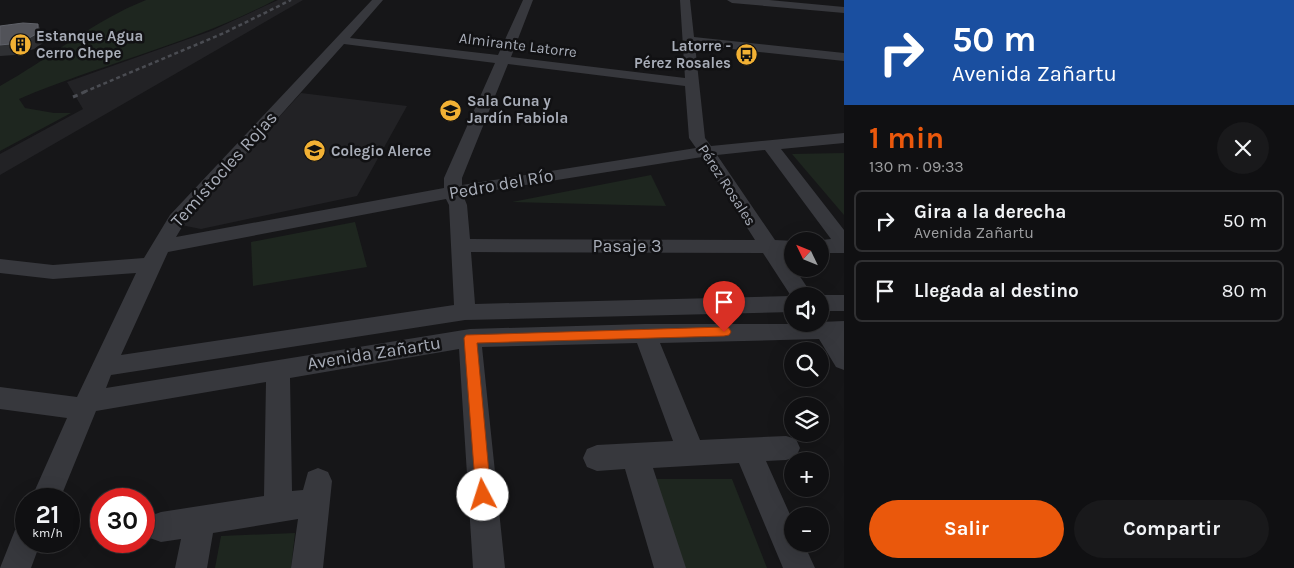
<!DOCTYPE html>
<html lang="es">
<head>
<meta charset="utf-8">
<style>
  body { margin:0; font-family:Karla,sans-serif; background:#19191b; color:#f1f3f6; height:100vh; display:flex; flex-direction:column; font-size:19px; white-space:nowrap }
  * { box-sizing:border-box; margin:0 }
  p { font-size:16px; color:#9c9d9f }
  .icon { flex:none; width:28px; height:28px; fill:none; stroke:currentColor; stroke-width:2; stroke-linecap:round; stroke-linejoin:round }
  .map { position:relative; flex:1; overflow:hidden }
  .side { display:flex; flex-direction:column; background:#101012; width:450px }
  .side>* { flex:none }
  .banner { background:#1a4fa0; color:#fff; overflow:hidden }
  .needle { width:32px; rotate:313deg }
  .fabs { position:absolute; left:784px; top:232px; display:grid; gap:10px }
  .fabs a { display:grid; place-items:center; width:45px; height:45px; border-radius:50%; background:#101012; box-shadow:0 5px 20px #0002,0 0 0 1px #303032; font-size:25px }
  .speed { position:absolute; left:15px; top:488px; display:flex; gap:10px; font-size:25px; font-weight:700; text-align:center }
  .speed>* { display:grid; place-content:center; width:65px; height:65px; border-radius:50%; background:#101012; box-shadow:0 5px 20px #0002,0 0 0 1px #303032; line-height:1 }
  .speed small { font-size:12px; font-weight:400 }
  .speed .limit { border:8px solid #d22; background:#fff; color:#111 }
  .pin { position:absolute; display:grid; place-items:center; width:42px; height:42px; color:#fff; margin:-51px -21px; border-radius:50% 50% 50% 0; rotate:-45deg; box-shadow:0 0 5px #0007 }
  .pin .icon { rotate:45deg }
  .me { position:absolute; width:55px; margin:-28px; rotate:355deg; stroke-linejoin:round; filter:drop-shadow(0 0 4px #0008) }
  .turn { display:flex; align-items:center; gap:18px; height:105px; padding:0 25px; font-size:22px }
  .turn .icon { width:65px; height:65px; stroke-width:2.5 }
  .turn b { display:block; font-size:35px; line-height:42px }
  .round { display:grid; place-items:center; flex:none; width:52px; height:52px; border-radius:26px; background:#19191b }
  .overview { display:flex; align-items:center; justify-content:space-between; height:85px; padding:0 25px }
  h1 { font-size:30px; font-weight:700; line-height:38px; color:#ea580c }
  .cta { display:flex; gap:10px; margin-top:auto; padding:10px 25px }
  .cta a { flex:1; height:58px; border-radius:30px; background:#ea580c; color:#fff; font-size:20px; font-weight:700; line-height:58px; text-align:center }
  .cta a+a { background:#19191b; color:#f1f3f6 }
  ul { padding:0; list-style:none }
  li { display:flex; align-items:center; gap:15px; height:62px; margin:0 10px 8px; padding:0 15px; border:2px solid #303032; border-radius:8px }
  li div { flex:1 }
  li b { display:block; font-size:19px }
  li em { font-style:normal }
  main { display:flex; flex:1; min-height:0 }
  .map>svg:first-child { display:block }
  .built { fill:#222225 }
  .green { fill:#1e261f }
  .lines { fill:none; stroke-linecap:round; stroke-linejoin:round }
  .minor { fill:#37383d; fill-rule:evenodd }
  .rail-far1 { stroke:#4a4c52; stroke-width:2.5; stroke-dasharray:4 3; stroke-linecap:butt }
  .rail { stroke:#4a4c52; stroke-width:3; stroke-dasharray:5 4; stroke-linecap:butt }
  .shaded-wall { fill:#2f3033 }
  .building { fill:#525359; stroke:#5f6168 }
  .route { fill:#ea580c; stroke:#983908 }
  .labels { text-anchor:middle; stroke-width:5; stroke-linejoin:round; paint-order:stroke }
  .far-poi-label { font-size:15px; font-weight:bold; fill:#a8adb8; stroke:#111113; text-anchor:start }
  .far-street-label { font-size:15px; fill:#a8adb8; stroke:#111113 }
  .street-label { font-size:18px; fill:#a8adb8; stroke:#111113 }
</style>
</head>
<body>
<main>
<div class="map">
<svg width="844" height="568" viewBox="0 0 844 568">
  <rect width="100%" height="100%" fill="#161618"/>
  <g class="built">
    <polygon points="278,0 303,0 0,175 0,154 83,109 67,82 211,31"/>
    <polygon points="301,93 407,106 357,196 201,229 181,225"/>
  </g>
  <g class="green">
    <path d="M146,0H275C194,43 104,63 19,99L25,108L54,113H71L0,151V86C49,59 93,21 146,0Z"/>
    <polygon points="844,153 844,215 792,154"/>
    <polygon points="651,175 666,206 512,202"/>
    <polygon points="355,222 367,267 253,286 251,242"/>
    <polygon points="654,479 732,479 767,568 680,568"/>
    <polygon points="295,533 291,568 215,568 221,536"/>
  </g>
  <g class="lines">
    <g class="minor">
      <path d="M372,0H383L350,38L498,55L523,0H533L511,57L685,78L680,0H690L694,37L844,53V61L695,45L705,138L711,146L844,133V143L781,149L844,230V253H820V241H813L831,239L765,150L717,155L775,240L795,241H792V253L784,254L792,265V269H795L813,296H792V312L465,320L111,375L106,388L470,329L645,324H820V322L844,321V370L836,367L819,339L660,343L700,440L786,436L796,439L800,448L796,457L786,460L766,461L792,519V544H804L815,568H783L739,463L653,468L686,568H654L625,469L597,471L587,467L583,458L587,449L597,445L673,441L637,343L482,347L505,568H473L459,349L290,378L292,491L303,490L308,472L318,468L328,472L332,481L323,568H291L298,519L213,533L207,568H175L181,539L161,542L150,538L146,527L150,516L161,512L264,496L266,382L96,411L60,499H31L67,418L0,409V387L77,397L136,273L53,279L0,273V259L53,265L144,258L170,215ZM344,44L495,63L444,178V188L176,237L185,222ZM508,64L685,86L689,138L696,148L462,185V178ZM702,157L755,240L470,239L467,205L463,195ZM446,199L449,205L454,305L121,355L168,252ZM471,252L763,253L791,296L475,304Z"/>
      <polygon points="727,0 769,0 844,7 844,13 732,3"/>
      <polygon points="820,295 844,295 844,311 820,311 820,296 816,296"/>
      <polygon points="26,526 26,541 41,541 31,568 0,568 15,530"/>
    </g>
    <polyline class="rail-far1" points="84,92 224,33 291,0"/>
    <polyline class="rail" points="73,97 87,91"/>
  </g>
  <polygon class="shaded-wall" points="38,24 43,35 43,43 34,49 15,55 0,56 0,45"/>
  <polygon class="building" points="23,23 38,24 38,33 29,38 10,44 0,45 0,26"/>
  <polygon class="route" points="724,327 729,328 731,332 729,335 724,336 477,343 491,495 489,500 483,503 478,500 476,495 464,338 466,335"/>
  <defs>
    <symbol id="building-disc" viewBox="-11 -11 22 22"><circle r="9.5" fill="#f2b134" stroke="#111113"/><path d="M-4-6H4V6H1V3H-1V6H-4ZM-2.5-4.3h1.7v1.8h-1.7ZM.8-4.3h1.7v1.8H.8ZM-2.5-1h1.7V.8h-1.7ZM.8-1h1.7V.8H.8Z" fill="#111"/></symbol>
    <symbol id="bus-disc" viewBox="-11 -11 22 22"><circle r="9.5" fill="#f2b134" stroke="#111113"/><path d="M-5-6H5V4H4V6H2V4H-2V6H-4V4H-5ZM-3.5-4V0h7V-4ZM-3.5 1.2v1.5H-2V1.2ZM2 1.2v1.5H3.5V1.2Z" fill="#111"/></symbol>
    <symbol id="school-disc" viewBox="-11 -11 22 22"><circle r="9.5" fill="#f2b134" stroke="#111113"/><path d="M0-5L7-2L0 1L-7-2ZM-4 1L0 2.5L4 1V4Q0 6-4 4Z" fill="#111"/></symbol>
  </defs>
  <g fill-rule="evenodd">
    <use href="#building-disc" x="8" y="32" width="25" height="25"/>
    <use href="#bus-disc" x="734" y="42" width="25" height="25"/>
    <use href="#school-disc" x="438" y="98" width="25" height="25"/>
    <use href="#school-disc" x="302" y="138" width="25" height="25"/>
  </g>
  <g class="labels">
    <g class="far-poi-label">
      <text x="36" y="41">Estanque Agua<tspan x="36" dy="17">Cerro Chepe</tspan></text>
      <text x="731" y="51" text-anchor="end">Latorre -<tspan x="731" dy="17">Pérez Rosales</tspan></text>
      <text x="467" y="106">Sala Cuna y<tspan x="467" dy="17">Jardín Fabiola</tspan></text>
      <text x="331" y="156">Colegio Alerce</text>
    </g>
    <g class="far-street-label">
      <text transform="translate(518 45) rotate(7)" y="5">Almirante Latorre</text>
      <text transform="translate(727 185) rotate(57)" y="5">Pérez Rosales</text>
    </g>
    <g class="street-label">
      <text transform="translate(224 169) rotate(-48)" y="6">Temístocles Rojas</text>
      <text transform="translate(501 184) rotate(-10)" y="6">Pedro del Río</text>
      <text x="627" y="252">Pasaje 3</text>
      <text transform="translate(374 353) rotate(-9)" y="6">Avenida Zañartu</text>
    </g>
  </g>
</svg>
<div class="fabs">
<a><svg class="needle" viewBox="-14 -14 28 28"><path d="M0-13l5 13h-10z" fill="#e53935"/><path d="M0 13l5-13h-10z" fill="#9c9d9f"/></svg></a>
<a><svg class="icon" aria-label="sound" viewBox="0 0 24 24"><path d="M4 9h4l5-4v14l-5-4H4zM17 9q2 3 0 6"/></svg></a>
<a><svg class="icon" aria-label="search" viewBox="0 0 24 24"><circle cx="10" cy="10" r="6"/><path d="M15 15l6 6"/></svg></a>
<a><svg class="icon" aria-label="layers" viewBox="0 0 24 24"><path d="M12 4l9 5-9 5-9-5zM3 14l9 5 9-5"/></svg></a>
<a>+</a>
<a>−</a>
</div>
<div class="speed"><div>21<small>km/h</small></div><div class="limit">30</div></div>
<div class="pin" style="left:724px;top:332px;background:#d93025"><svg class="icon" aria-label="arrive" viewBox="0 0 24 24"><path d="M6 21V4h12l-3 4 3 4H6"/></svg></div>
<svg class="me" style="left:483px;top:495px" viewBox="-20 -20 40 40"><circle r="19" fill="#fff"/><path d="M0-13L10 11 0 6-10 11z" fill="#ea580c"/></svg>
</div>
<section class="side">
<div class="banner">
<div class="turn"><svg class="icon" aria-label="right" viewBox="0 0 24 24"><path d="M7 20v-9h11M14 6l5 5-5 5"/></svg><div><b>50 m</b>Avenida Zañartu</div></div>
</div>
<div class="overview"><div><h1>1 min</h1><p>130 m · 09:33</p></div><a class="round"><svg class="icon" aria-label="close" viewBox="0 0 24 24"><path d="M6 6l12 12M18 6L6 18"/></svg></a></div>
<ul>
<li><svg class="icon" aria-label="right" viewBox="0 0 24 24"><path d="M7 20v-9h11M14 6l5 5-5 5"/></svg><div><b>Gira a la derecha</b><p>Avenida Zañartu</p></div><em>50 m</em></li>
<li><svg class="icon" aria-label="arrive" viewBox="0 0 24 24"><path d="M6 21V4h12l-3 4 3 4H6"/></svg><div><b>Llegada al destino</b></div><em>80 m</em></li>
</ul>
<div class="cta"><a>Salir</a><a>Compartir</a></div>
</section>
</main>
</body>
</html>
